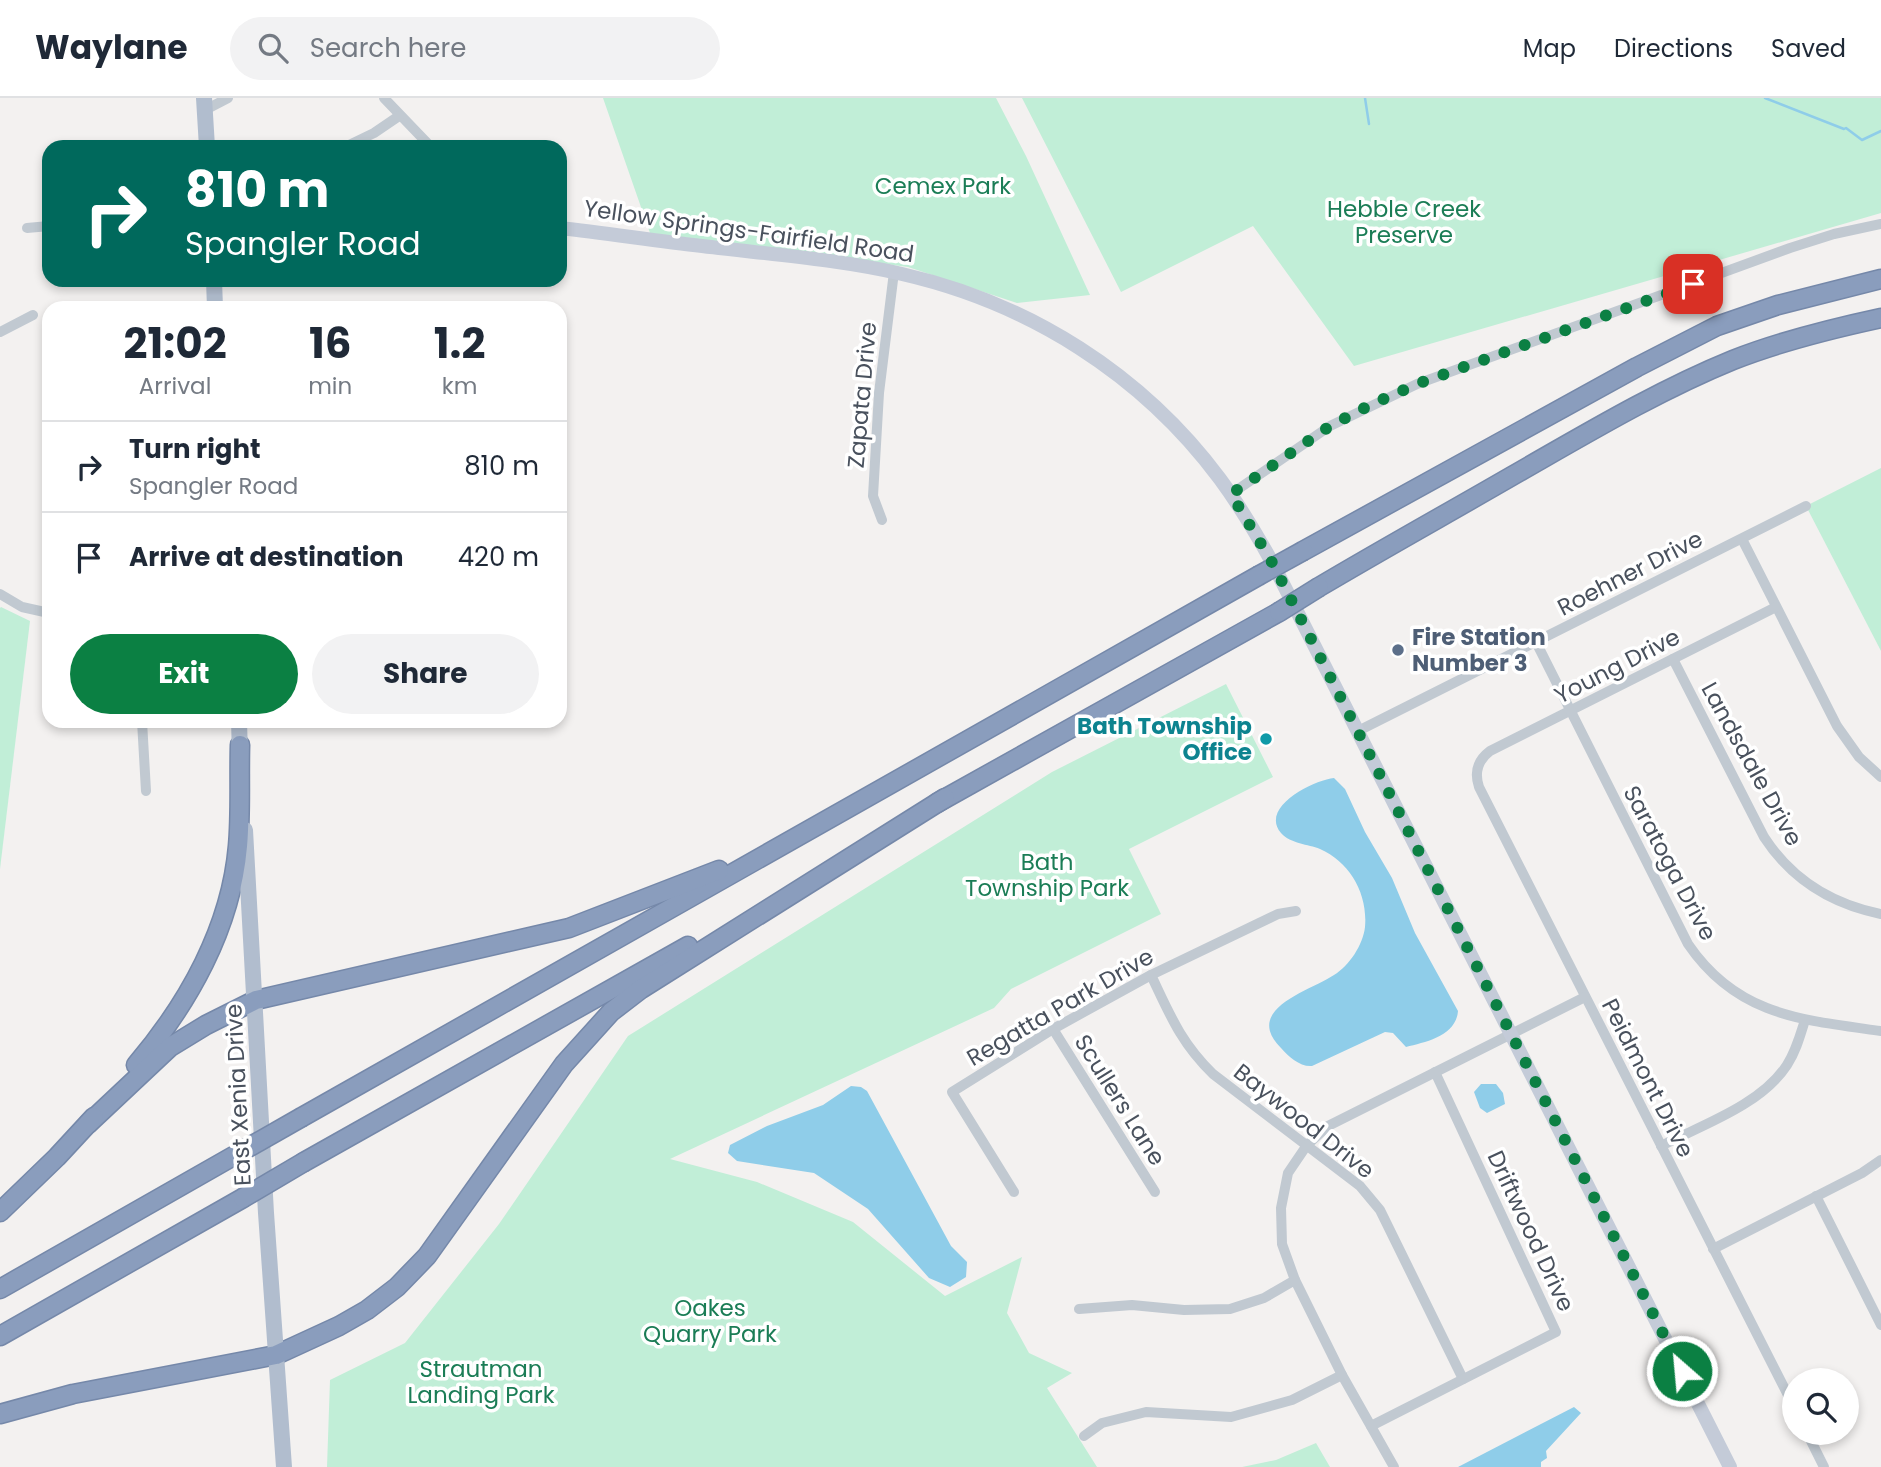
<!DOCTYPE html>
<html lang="en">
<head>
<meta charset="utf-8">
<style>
  body { margin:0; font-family:Poppins,sans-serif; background:#f2f2f3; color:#1f2937; height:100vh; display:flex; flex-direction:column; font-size:26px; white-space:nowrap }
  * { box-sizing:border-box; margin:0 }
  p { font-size:23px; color:#747a83 }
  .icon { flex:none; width:38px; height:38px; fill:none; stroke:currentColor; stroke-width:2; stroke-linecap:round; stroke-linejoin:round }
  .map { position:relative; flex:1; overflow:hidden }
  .side { position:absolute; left:42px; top:203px; width:525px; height:427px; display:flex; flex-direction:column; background:#fff; border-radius:21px; box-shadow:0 4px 10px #0003 }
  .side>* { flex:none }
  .top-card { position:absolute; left:42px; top:42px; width:525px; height:147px; border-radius:21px; box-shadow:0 4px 10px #0003; background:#00695c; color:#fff; overflow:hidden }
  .buttons { position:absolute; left:1782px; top:1270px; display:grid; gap:14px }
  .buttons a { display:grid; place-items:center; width:77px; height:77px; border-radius:50%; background:#fff; box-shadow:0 4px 10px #0003; font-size:35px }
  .pin { position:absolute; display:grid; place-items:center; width:60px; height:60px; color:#fff; margin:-30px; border-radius:14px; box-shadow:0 4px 10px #0006 }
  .me { position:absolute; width:77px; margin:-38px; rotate:333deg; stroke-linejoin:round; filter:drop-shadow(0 0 5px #0008) }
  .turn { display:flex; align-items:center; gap:24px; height:147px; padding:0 28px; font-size:32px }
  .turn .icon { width:91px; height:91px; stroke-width:2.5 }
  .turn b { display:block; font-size:49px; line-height:60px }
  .eta { display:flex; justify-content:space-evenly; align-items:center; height:119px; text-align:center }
  .eta b { font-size:42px; font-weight:700; line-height:49px }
  .cta { display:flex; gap:14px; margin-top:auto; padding:14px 28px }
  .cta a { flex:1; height:80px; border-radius:42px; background:#0b8043; color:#fff; font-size:28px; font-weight:700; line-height:80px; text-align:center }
  .cta a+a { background:#f2f2f3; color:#1f2937 }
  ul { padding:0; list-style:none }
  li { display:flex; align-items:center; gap:21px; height:91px; padding:0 28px; border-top:2px solid #e0e1e3 }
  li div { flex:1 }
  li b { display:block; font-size:26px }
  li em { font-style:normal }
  header { display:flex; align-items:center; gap:42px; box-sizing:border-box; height:98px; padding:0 35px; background:#fff; border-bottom:2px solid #e0e1e3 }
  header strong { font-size:33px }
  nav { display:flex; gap:38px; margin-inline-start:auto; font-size:24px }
  .search { width:490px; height:63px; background:#f2f2f3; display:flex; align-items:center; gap:18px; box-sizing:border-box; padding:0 24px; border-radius:38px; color:#747a83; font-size:26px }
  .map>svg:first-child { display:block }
  .green { fill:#c1eed7 }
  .water { fill:#8fcde9 }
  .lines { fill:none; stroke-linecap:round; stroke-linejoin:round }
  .stream { stroke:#8fcde9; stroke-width:2.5 }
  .motorway-casing { stroke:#7588a9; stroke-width:21 }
  .minor { stroke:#c1c9d1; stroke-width:10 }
  .secondary { stroke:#c4cbd8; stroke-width:14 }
  .primary { stroke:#b1bdce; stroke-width:16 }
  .motorway { stroke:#8a9dbd; stroke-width:18 }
  .motorway-bridge-casing { stroke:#7588a9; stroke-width:21; stroke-linecap:butt }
  .motorway-bridge { stroke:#8a9dbd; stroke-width:18 }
  .route { stroke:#0b8043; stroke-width:12; stroke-dasharray:0 21.6 }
  .service-dot { fill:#5c6f8a; stroke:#fff; stroke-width:2.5 }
  .culture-dot { fill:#0f9aa8; stroke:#fff; stroke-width:2.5 }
  .labels { text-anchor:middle; stroke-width:7; stroke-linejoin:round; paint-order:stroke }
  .park-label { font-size:23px; fill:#1b7d56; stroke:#fff }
  .street-label { font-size:23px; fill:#49515d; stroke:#fff }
  .service-label { font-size:23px; font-weight:bold; fill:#4e5e75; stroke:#fff; text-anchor:start }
  .culture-label { font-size:23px; font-weight:bold; fill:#0d838f; stroke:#fff; text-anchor:end }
</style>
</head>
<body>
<header>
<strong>Waylane</strong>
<div class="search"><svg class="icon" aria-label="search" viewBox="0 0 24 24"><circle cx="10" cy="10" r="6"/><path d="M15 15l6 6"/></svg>Search here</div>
<nav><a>Map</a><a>Directions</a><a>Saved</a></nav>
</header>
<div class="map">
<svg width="1881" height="1369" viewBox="0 0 1881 1369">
  <rect width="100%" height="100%" fill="#f3f1f0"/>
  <g class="green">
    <polygon points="603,0 996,0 1026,58 1090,197 1017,205 908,169 650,135"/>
    <polygon points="1022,0 1881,0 1881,115 1354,268 1253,128 1121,194"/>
    <polygon points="1881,370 1881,553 1806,408"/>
    <polygon points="1,509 30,523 0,771 0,510"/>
    <polygon points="1226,586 1273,679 1129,751 1161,816 1011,891 994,910 670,1061 757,1084 853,1124 945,1198 1022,1159 1007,1215 1029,1255 1072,1275 1047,1290 1097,1369 327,1369 330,1282 405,1245 499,1126 628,938 1052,674"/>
    <polygon points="1316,1345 1330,1369 1242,1369 1276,1362"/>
  </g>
  <g class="water">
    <path d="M1334,680L1345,691L1365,734L1392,780L1415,835L1458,913C1456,938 1426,944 1406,949L1393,935L1385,934L1312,968C1300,969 1289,959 1281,950C1242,911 1310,893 1334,877C1349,868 1363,847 1365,829C1368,796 1350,764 1320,751C1308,746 1291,746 1281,735C1259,709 1314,682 1334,680Z"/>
    <polygon points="1481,986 1496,986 1503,995 1505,1006 1487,1015 1480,1010 1474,994"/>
    <polygon points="851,988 861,989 867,993 951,1148 967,1164 966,1179 950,1189 929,1180 868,1111 814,1075 737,1063 728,1055 730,1047 767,1028 823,1007"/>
    <polygon points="1574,1309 1581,1315 1546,1353 1547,1360 1541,1364 1541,1369 1458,1369"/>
  </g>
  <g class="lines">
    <g class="stream">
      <polyline points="1365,0 1369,26"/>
      <polyline points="1765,0 1844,31 1846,30 1862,42 1881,33"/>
    </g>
    <defs>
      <g id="motorway">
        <polyline points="1303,453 1637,269 1717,228 1778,207 1881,181"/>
        <path d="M1319,489C1383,451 1448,415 1512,378C1584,337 1657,293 1733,262C1781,243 1830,231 1881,220"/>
        <polyline points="937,705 1279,514"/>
        <path d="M136,967C188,906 231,830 238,748C241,715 239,681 240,647"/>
        <polyline points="302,1019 1258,478"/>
        <polyline points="88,1026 170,949 206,927 256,902 569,830 719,772"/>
        <polyline points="304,1064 688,848"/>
        <polyline points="0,1114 57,1059 94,1019"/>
        <polyline points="0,1191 244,1052"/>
        <polyline points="0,1238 243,1100"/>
        <polyline points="0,1316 73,1296 276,1257 339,1228 367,1212 397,1189 427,1158 564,966 611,914 641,891 945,700"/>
      </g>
    </defs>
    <use href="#motorway" class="motorway-casing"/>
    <g class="minor">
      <polyline points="384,0 431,49"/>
      <polyline points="205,12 228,0"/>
      <polyline points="345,49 374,35 399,18"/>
      <polyline points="27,130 49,128"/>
      <polyline points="0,234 33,217"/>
      <polyline points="1231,396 1330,328 1417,286 1790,150 1834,136 1881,126"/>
      <polyline points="882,422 873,398 879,295 894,174"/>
      <polyline points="1742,441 1837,628 1859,659 1881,679"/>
      <polyline points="0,496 22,509 49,515"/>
      <path d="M1776,509L1490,653C1478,662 1474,674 1479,689L1794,1309"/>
      <path d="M1536,544L1688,846C1737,918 1802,922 1881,933"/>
      <path d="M1673,561L1764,739C1792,782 1831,806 1881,816"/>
      <polyline points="142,623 146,693"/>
      <polyline points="1358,633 1806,408"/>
      <path d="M1151,877C1170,917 1181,945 1213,976L1360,1088L1380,1112L1463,1281"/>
      <polyline points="1053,931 1155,1094"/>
      <path d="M1661,1048C1702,1027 1761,1007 1787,967C1796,953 1800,938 1805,922"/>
      <polyline points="1014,1094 952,994 1053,931 1151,877 1278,816 1296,813"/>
      <polyline points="1816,1098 1881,1227"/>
      <polyline points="1713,1151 1862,1075 1881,1062"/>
      <polyline points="1079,1211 1132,1207 1184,1212 1230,1211 1264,1200 1295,1182"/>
      <polyline points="1371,1328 1556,1234 1435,974"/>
      <polyline points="1807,1335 1824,1369"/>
      <polyline points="1084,1338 1102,1325 1146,1314 1231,1319 1292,1302 1342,1277"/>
      <polyline points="1394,1369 1342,1277 1295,1182 1282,1146 1281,1110 1288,1075 1307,1047 1328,1028 1585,899"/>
    </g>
    <path class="secondary" d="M560,130C607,135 655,143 702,148C767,156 837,161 902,176C1029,205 1142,276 1220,381C1240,408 1257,437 1273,466L1730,1369"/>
    <g class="primary">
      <polyline points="204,0 207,49"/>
      <polyline points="214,182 215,210"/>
      <polyline points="239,623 240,657"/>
      <polyline points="245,732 266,1115 284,1369"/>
    </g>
    <use href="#motorway" class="motorway"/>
    <defs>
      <g id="motorway-bridge">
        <polyline points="1258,478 1303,453"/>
        <polyline points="1279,514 1319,489"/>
        <polyline points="244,1052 302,1019"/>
        <polyline points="243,1100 304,1064"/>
      </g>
    </defs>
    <use href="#motorway-bridge" class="motorway-bridge-casing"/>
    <use href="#motorway-bridge" class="motorway-bridge"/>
  </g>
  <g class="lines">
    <polyline class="route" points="1682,1273 1273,466 1231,396 1330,328 1368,308 1417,286 1693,186"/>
  </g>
  <circle class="service-dot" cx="1398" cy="552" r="7"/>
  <circle class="culture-dot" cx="1266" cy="641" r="7"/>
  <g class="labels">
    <g class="park-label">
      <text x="943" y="96">Cemex Park</text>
      <text x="1404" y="119">Hebble Creek<tspan x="1404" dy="26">Preserve</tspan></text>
      <text x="1047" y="772">Bath<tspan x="1047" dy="26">Township Park</tspan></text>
      <text x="710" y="1218">Oakes<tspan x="710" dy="26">Quarry Park</tspan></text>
      <text x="481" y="1279">Strautman<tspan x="481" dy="26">Landing Park</tspan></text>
    </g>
    <g class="street-label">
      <text transform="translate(749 133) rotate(8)" y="8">Yellow Springs-Fairfield Road</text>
      <text transform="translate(862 297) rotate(-85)" y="8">Zapata Drive</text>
      <text transform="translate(1630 475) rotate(-27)" y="8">Roehner Drive</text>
      <text transform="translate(1617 568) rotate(-27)" y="8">Young Drive</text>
      <text transform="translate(1752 666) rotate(61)" y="8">Landsdale Drive</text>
      <text transform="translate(1670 765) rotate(62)" y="8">Saratoga Drive</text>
      <text transform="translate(1060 909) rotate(-30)" y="8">Regatta Park Drive</text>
      <text transform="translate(1648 980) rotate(63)" y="8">Peidmont Drive</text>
      <text transform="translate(238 997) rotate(-93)" y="8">East Xenia Drive</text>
      <text transform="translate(1120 1002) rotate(58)" y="8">Scullers Lane</text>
      <text transform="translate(1304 1023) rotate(38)" y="8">Baywood Drive</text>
      <text transform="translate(1531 1133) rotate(65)" y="8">Driftwood Drive</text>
    </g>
    <g class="service-label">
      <text x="1412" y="547">Fire Station<tspan x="1412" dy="26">Number 3</tspan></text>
    </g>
    <g class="culture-label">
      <text x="1252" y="636">Bath Township<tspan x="1252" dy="26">Office</tspan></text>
    </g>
  </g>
</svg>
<div class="buttons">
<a><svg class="icon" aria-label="search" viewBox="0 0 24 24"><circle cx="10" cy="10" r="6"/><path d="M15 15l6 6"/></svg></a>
</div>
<div class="pin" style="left:1693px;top:186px;background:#d93025"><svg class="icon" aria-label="arrive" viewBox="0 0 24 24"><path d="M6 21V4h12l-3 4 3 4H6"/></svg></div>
<svg class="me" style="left:1682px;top:1273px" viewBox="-20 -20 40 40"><circle r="17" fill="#0b8043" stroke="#fff" stroke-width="3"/><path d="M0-11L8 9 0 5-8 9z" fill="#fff"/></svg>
<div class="top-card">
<div class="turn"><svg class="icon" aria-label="right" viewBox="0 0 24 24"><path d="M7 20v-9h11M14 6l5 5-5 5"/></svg><div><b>810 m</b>Spangler Road</div></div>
</div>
<section class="side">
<div class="eta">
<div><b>21:02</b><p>Arrival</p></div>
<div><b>16</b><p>min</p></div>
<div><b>1.2</b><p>km</p></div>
</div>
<ul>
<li><svg class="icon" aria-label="right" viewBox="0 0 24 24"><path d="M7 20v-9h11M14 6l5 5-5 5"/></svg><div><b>Turn right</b><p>Spangler Road</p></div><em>810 m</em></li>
<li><svg class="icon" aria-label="arrive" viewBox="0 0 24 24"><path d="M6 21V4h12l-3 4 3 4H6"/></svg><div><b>Arrive at destination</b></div><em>420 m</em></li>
</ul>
<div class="cta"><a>Exit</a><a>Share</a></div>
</section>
</div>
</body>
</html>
